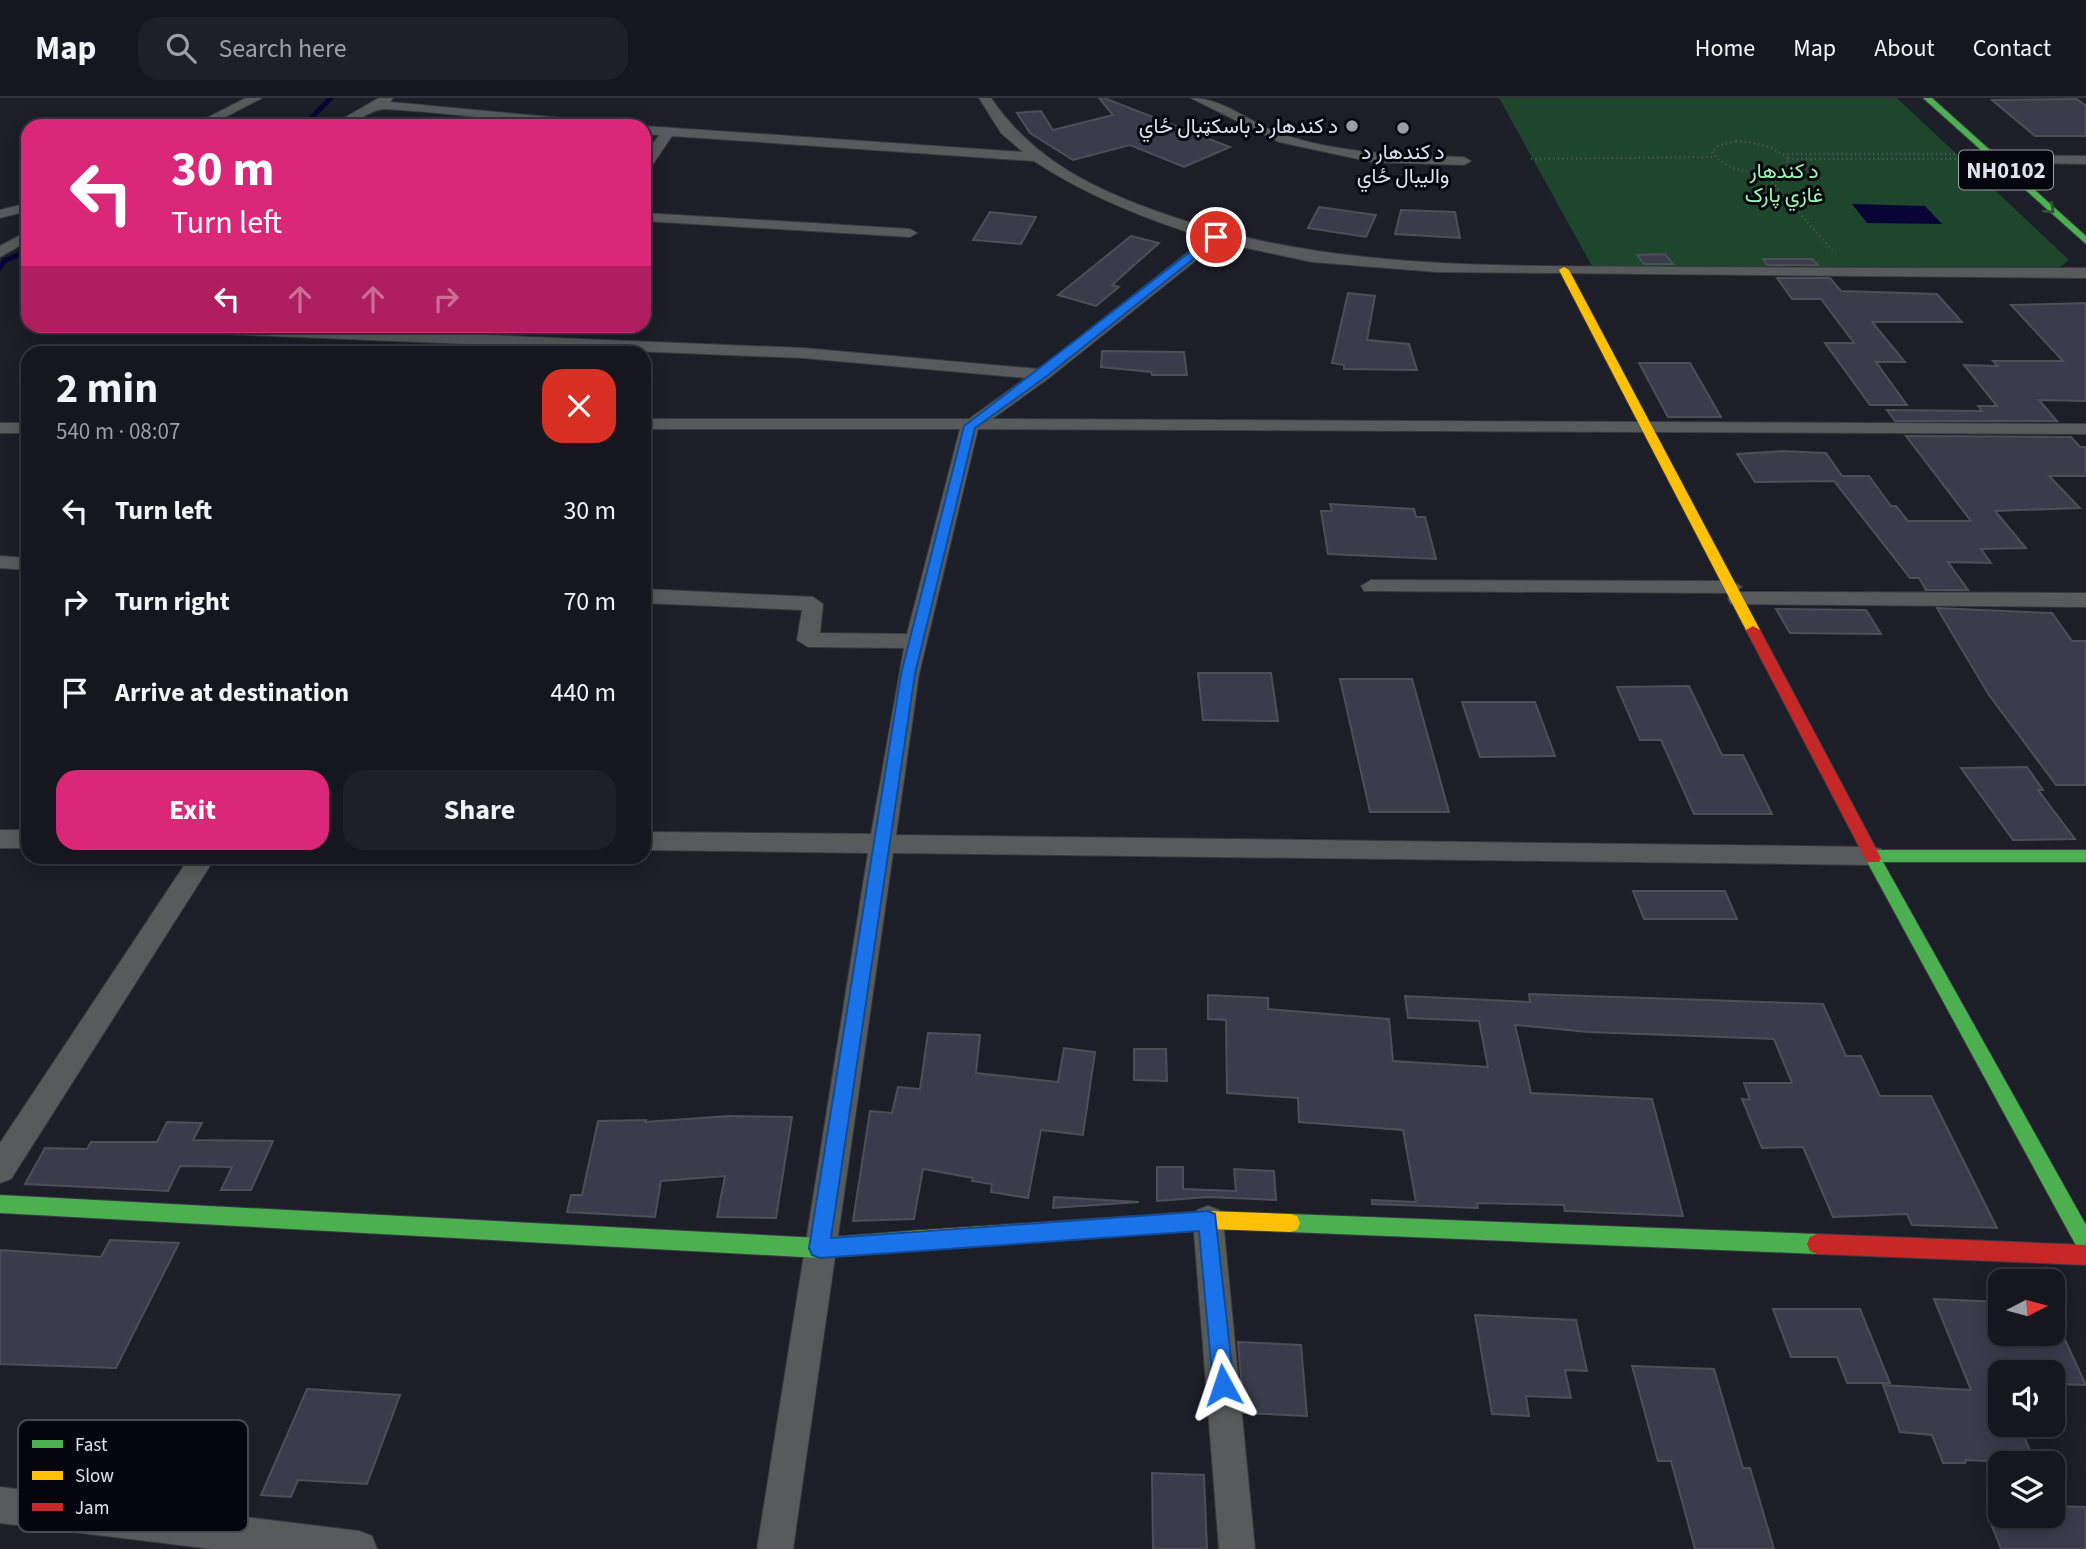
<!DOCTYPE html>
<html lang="en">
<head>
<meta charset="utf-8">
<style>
  body { margin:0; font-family:"Source Sans 3",Vazirmatn,sans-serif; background:#1e1f27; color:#f1f3f6; height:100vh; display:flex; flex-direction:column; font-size:26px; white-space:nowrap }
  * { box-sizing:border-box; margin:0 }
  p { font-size:23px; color:#9d9fa4 }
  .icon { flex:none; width:38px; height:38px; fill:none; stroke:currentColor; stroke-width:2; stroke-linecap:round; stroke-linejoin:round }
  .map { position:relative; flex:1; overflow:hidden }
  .sheet { position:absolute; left:21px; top:248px; width:630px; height:518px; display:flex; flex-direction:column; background:#15161e; border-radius:21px; box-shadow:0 4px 18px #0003,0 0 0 2px #34353c }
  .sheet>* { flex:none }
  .hud { position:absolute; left:21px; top:21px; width:630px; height:214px; border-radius:21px; box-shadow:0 4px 18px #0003,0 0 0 2px #34353c; background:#db2777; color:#fff; overflow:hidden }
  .needle { width:46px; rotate:84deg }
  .controls { position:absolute; left:1988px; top:1171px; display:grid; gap:14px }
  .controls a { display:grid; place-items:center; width:77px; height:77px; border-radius:14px; background:#15161e; box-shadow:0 4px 18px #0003,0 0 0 2px #34353c; font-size:35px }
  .pin { position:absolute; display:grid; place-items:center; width:60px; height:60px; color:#fff; margin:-30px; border:4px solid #fff; border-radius:50%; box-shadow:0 2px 7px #0007 }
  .me { position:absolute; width:77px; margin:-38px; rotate:355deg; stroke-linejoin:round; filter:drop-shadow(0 0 5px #0008) }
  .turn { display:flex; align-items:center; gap:24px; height:147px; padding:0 35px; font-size:32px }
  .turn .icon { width:91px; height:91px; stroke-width:2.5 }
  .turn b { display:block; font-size:49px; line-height:60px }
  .lanes { display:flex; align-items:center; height:66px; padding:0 35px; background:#0003; justify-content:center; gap:35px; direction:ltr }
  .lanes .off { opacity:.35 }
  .round { display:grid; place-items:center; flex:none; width:74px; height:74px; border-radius:21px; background:#1e1f27 }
  .overview { display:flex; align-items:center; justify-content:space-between; height:119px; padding:0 35px }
  h1 { font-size:42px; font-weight:700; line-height:52px }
  .primary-button { display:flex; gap:14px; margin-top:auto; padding:14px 35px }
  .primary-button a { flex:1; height:80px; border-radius:21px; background:#db2777; color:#fff; font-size:28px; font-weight:700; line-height:80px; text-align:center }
  .primary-button a+a { background:#1e1f27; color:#f1f3f6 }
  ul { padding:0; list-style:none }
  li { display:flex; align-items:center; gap:21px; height:91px; padding:0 35px }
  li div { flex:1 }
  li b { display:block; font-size:26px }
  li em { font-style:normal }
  header { display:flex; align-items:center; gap:42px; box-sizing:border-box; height:98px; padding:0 35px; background:#15161e; border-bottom:2px solid #34353c }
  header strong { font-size:33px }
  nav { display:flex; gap:38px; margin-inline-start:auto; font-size:24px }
  .search { width:490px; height:63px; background:#1e1f27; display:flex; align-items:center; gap:18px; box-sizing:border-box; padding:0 24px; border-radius:21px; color:#9d9fa4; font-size:26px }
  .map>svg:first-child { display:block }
  .green { fill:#1d462c }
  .water { fill:#0a0335 }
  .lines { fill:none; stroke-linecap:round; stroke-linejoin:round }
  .stream { stroke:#0a0335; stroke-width:5 }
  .building { fill:#3a3c4c; stroke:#4d4f58; stroke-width:2 }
  .street-casing { stroke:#383a43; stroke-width:2 }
  .fast-casing { stroke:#383a43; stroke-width:2 }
  .slow-casing { stroke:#383a43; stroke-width:2 }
  .jam-casing { stroke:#383a43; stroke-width:2 }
  .path { stroke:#56585b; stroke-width:2.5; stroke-dasharray:1 3.5; stroke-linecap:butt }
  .street { fill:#585b5b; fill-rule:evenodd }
  .fast { fill:#4caf50; fill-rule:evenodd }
  .slow { fill:#ffc107; fill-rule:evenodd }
  .jam { fill:#c62828; fill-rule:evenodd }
  .oneway { stroke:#285a2e }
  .route { fill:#1a73e8; stroke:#114b97; stroke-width:2 }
  .poi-dot { fill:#9b9ea9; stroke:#05060d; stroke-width:2.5 }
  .labels { text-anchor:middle; stroke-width:6; stroke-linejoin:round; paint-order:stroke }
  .far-poi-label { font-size:21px; fill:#e0e3ef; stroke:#05060d; text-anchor:end }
  .far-park-label { font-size:21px; fill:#9afcb6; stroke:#05060d }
  .shield { fill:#05060d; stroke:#9ea1ab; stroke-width:2 }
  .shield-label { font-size:23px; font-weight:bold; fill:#e0e3ef }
  .key { fill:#05060d; stroke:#474851; stroke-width:2 }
  .key-label { font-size:19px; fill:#e0e3ef }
</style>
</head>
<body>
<header>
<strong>Map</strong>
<div class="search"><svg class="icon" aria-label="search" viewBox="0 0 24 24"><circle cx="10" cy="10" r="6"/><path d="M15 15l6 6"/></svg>Search here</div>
<nav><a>Home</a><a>Map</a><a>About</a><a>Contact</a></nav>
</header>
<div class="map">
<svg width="2086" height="1451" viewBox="0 0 2086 1451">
  <rect width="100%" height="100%" fill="#1c1e28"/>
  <polygon class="green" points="1499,0 1897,0 2069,162 2060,169 1592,168"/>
  <polygon class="water" points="1852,106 1925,108 1942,126 1867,125"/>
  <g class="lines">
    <g class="stream">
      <polyline points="296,28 307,24 331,0"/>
      <polyline points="0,170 4,163 28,153"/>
    </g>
  </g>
  <g class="building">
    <polygon points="1099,0 1104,0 1230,49 1184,69 1130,47 1073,62 1030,35 1017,15 1041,13 1053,32 1113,17"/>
    <polygon points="2077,1 2086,8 2086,38 2035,38 1992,2"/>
    <polygon points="1319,109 1376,117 1366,139 1308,130"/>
    <polygon points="1401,112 1455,114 1460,140 1395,136"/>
    <polygon points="990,114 1036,119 1021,146 973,142"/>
    <polygon points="1131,138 1159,145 1112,187 1119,189 1096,208 1058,197"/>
    <polygon points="1665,156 1673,166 1644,166 1637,157"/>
    <polygon points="1763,161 1812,161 1818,167 1767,167"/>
    <polygon points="1777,180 1830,180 1841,193 1937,196 1962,224 1872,224 1905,264 1876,264 1907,307 1870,307 1825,245 1854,245 1821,201 1792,201"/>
    <polygon points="1348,195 1375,198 1367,242 1409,246 1417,272 1344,271 1344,267 1332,265"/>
    <polygon points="2086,205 2086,303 2039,302 2057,323 1895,323 1887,312 1982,313 1978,308 1997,308 1964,267 1998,268 1993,263 2063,263 2011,207"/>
    <polygon points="1102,253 1184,254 1187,277 1152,277 1151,274 1101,269"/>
    <polygon points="1639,265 1690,265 1721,319 1668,319"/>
    <polygon points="1906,338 2071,339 2080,349 2086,349 2086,378 2049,378 2080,410 1995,413 2026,450 1981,451 1991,465 1948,464 1968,492 1926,492 1919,480 1910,480 1834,383 1755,384 1737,356 1782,353 1826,355 1842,378 1869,378 1891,408 1896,408 1908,423 1971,423"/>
    <polygon points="1330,406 1414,411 1416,419 1425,419 1436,461 1328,456 1321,413 1332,413"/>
    <polygon points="1937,510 2052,515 2072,543 2086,543 2086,687 2056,687 1989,597"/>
    <polygon points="1776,511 1866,512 1881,536 1790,535"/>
    <polygon points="1198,575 1271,575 1278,623 1203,622"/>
    <polygon points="1340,581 1412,581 1449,714 1370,714"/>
    <polygon points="1689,588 1722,657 1743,657 1772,716 1694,716 1661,642 1640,642 1617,589"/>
    <polygon points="1462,604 1535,604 1555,658 1480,659"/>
    <polygon points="2027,669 2043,692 2038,692 2075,741 2013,742 1961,670"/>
    <polygon points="1633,793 1725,793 1737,821 1644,821"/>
    <polygon points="1529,896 1823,906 1846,958 1861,958 1880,998 1931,998 1997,1130 1912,1127 1907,1116 1833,1119 1803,1049 1762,1050 1742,1001 1750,1002 1744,985 1792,985 1774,941 1588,934 1515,927 1531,995 1652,1001 1683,1118 1565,1113 1564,1107 1477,1105 1478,1110 1372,1106 1372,1102 1416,1104 1403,1032 1299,1024 1298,1000 1227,995 1226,922 1208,921 1208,897 1268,900 1268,911 1389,921 1393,963 1488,969 1479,923 1408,920 1405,898 1530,904"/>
    <polygon points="928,935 980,937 976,975 1058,984 1064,950 1095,954 1083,1037 1041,1032 1028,1100 991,1094 992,1086 972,1083 973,1080 923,1071 914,1121 853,1123 870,1013 892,1015 898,989 920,991"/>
    <polygon points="1134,951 1166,951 1167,983 1134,982"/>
    <polygon points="728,1018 792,1019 776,1120 717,1119 725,1078 661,1083 655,1119 567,1114 571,1097 582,1097 598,1023 646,1022 645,1024"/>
    <polygon points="167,1024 202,1025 193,1042 273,1043 251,1092 221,1092 232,1069 180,1068 168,1093 25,1086 45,1050 87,1051 91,1044 157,1044"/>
    <polygon points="1157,1069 1183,1069 1183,1091 1236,1093 1234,1071 1274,1073 1276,1102 1208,1099 1157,1103"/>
    <polygon points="1054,1099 1139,1104 1053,1110"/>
    <polygon points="110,1142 179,1145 116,1270 0,1266 0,1152 101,1159"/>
    <polygon points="1934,1201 2000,1204 2000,1236 2050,1236 2053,1241 2053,1216 2086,1287 2053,1286 2053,1274 2000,1274 2000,1326 2019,1326 2035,1365 1966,1362 1965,1365 1943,1365 1932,1337 1900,1334 1883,1287 1971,1292"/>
    <polygon points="1773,1211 1860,1211 1890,1285 1847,1285 1837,1259 1791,1259"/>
    <polygon points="1475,1217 1576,1222 1587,1273 1565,1272 1571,1300 1526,1298 1529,1318 1492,1316"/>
    <polygon points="1238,1244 1301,1247 1307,1318 1244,1315"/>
    <polygon points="1632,1268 1714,1271 1743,1370 1750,1370 1774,1451 1695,1451 1671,1363 1658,1363"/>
    <polygon points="307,1291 400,1297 367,1386 298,1382 291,1399 261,1397"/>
    <polygon points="1152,1375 1204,1377 1207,1451 1153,1451"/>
    <polygon points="2053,1408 2086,1409 2086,1451 2001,1451 1988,1418 2053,1418"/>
  </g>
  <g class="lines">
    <defs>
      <g id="street">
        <polygon points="246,0 262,0 208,28 191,28"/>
        <path d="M379,0H393L390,4L603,24L610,28C534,28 460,15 385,11C370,11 355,28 330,28Z"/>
        <path d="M979,0H991C1031,59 1087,88 1153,112C1327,176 1513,167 1696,169C1826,170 1956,170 2086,170V180L1437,174L1312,164L1219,144L1049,280L992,321L2086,326V336L978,331L919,576L896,737L1872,749L1881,751L1885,758L1881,765L1872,767L893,755L793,1451H757L868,755L644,752V734L871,736L904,550L808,549L797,542L802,512L644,505V491L813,499L823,506L820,535L907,536L960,331H644V321H969L1026,280L803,260L155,233L147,228H262L803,250L1039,271L1206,140C1145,121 1087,98 1034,63L672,38L649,72L644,73V59L659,37L644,36V28L1023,54L1001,35Z"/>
        <path d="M1191,0C1225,0 1252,27 1284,37C1342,56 1403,57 1464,59L1471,63L1464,67L1372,64L1279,44Z"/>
        <polygon points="1994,57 2086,58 2086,66 1989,64 1989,58"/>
        <polygon points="28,105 28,113 0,120 0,112"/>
        <polygon points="644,115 910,131 917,135 910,139 644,123"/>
        <polygon points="28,133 28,143 0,159 0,148"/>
        <rect x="0" y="325" width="28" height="10"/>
        <polygon points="0,458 28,460 28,472 0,470"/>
        <polygon points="1371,482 1732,483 1742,489 1732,495 1364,493 1361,488"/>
        <polygon points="1738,494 2086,495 2086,509 1731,506 1728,501 1731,496"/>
        <rect x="0" y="732" width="28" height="18"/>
        <polygon points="189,760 215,760 11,1081 0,1085 0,1045"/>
        <polygon points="1208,1108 1219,1112 1223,1122 1255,1451 1219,1451 1193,1122 1197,1112"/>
        <polygon points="0,1389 359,1433 372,1438 377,1451 212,1451 0,1425"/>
      </g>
      <g id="fast">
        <polygon points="1923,0 1932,0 2086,138 2086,146"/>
        <polygon points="1872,752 2086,752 2086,764 1883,764 2086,1127 2086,1156 2079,1153 1865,760 1866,754"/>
        <polygon points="0,1097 819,1140 910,1133 917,1136 920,1143 917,1150 910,1153 819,1160 0,1115"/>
        <polygon points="1290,1116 1817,1136 1824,1139 1827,1146 1824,1153 1817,1156 1290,1134 1283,1132 1280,1125 1283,1118"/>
      </g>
      <g id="slow">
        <polygon points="1564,169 1569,172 1760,532 1758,535 1748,535 1746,532 1559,172"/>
        <polygon points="1208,1113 1290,1116 1297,1118 1300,1125 1297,1132 1290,1134 1208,1131 910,1153 903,1150 900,1143 903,1136 910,1133"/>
      </g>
      <g id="jam">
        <polygon points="1753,528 1760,532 1881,760 1879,764 1867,764 1865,760 1746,532"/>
        <polygon points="1817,1136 2086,1147 2086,1167 1817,1156 1810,1153 1807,1146 1810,1139"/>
      </g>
    </defs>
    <use href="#street" class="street-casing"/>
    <use href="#fast" class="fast-casing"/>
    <use href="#slow" class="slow-casing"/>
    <use href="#jam" class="jam-casing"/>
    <g class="path">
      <path d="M1736,43C1753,44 1775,48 1788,61L1786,69C1761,78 1729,77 1712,54L1718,48Z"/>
      <polyline points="1783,56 1956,56"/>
      <polyline points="1531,61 1715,59"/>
      <polyline points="1788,61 1962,61"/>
      <polyline points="1763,74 1835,155"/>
    </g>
    <use href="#street" class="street"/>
    <use href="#fast" class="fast"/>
    <use href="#slow" class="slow"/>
    <use href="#jam" class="jam"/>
  </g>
  <defs><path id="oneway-chevron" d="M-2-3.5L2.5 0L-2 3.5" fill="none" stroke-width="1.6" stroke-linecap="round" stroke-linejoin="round" transform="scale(1.75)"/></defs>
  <use class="oneway" href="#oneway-chevron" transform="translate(2050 111) rotate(42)"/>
  <polygon class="route" points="1212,137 1221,139 1047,278 975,330 915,576 831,1140 1208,1113 1215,1116 1234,1287 1231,1294 1223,1298 1216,1294 1213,1287 1199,1133 820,1160 812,1157 809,1150 901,576 964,328"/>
  <g class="poi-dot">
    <circle cx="1352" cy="28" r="7"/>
    <circle cx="1403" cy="30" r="7"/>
  </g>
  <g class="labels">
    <g class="far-poi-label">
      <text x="1338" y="35">د کندهار د باسکټبال ځاي</text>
      <text x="1403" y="61" text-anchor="middle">د کندهار د<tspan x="1403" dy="24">واليبال ځاي</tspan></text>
    </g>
    <g class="far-park-label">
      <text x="1784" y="80">د کندهار<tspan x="1784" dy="24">غازي پارک</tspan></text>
    </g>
    <rect class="shield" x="1959" y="52.5" width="94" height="39" rx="5"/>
    <g class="shield-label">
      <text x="2006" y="80">NH0102</text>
    </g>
  </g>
  <rect x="18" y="1322" width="230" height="112" rx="10" class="key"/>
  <rect x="32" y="1342" width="31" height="8" fill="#4caf50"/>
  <rect x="32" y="1373" width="31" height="9" fill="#ffc107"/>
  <rect x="32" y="1405" width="31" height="8" fill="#c62828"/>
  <g class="key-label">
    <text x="75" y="1353">Fast</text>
    <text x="75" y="1384">Slow</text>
    <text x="75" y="1416">Jam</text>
  </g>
</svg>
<div class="controls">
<a><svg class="needle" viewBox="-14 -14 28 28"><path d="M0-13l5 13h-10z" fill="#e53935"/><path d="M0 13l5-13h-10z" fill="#9d9fa4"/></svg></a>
<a><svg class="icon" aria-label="sound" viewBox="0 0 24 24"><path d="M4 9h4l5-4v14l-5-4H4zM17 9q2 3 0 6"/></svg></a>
<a><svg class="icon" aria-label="layers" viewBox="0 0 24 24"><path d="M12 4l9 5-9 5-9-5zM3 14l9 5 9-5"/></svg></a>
</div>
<div class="pin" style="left:1216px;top:139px;background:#d93025"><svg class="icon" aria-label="arrive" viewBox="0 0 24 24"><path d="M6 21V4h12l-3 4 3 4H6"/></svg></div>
<svg class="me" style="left:1223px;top:1287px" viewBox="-20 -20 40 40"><path d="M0-17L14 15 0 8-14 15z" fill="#1a73e8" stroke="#fff" stroke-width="4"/></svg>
<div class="hud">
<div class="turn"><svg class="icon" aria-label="left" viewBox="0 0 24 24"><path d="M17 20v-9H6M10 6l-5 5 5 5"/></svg><div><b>30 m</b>Turn left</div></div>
<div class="lanes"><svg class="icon" aria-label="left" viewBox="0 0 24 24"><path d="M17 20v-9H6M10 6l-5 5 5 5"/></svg><svg class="icon off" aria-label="ahead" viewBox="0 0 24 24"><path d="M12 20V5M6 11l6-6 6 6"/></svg><svg class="icon off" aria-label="ahead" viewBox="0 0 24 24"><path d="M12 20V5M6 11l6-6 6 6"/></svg><svg class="icon off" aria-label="right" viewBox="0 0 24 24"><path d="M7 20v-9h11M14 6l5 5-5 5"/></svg></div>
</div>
<section class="sheet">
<div class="overview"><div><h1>2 min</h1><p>540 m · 08:07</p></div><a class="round" style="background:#d93025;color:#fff"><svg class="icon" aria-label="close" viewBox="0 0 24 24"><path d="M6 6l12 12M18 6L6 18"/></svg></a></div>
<ul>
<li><svg class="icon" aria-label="left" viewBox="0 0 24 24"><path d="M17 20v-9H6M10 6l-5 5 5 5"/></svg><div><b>Turn left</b></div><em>30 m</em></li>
<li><svg class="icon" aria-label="right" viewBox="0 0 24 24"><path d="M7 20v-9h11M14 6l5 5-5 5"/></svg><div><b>Turn right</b></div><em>70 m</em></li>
<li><svg class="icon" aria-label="arrive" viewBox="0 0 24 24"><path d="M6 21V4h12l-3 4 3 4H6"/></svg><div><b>Arrive at destination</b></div><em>440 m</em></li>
</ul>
<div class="primary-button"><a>Exit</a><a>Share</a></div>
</section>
</div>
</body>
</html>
